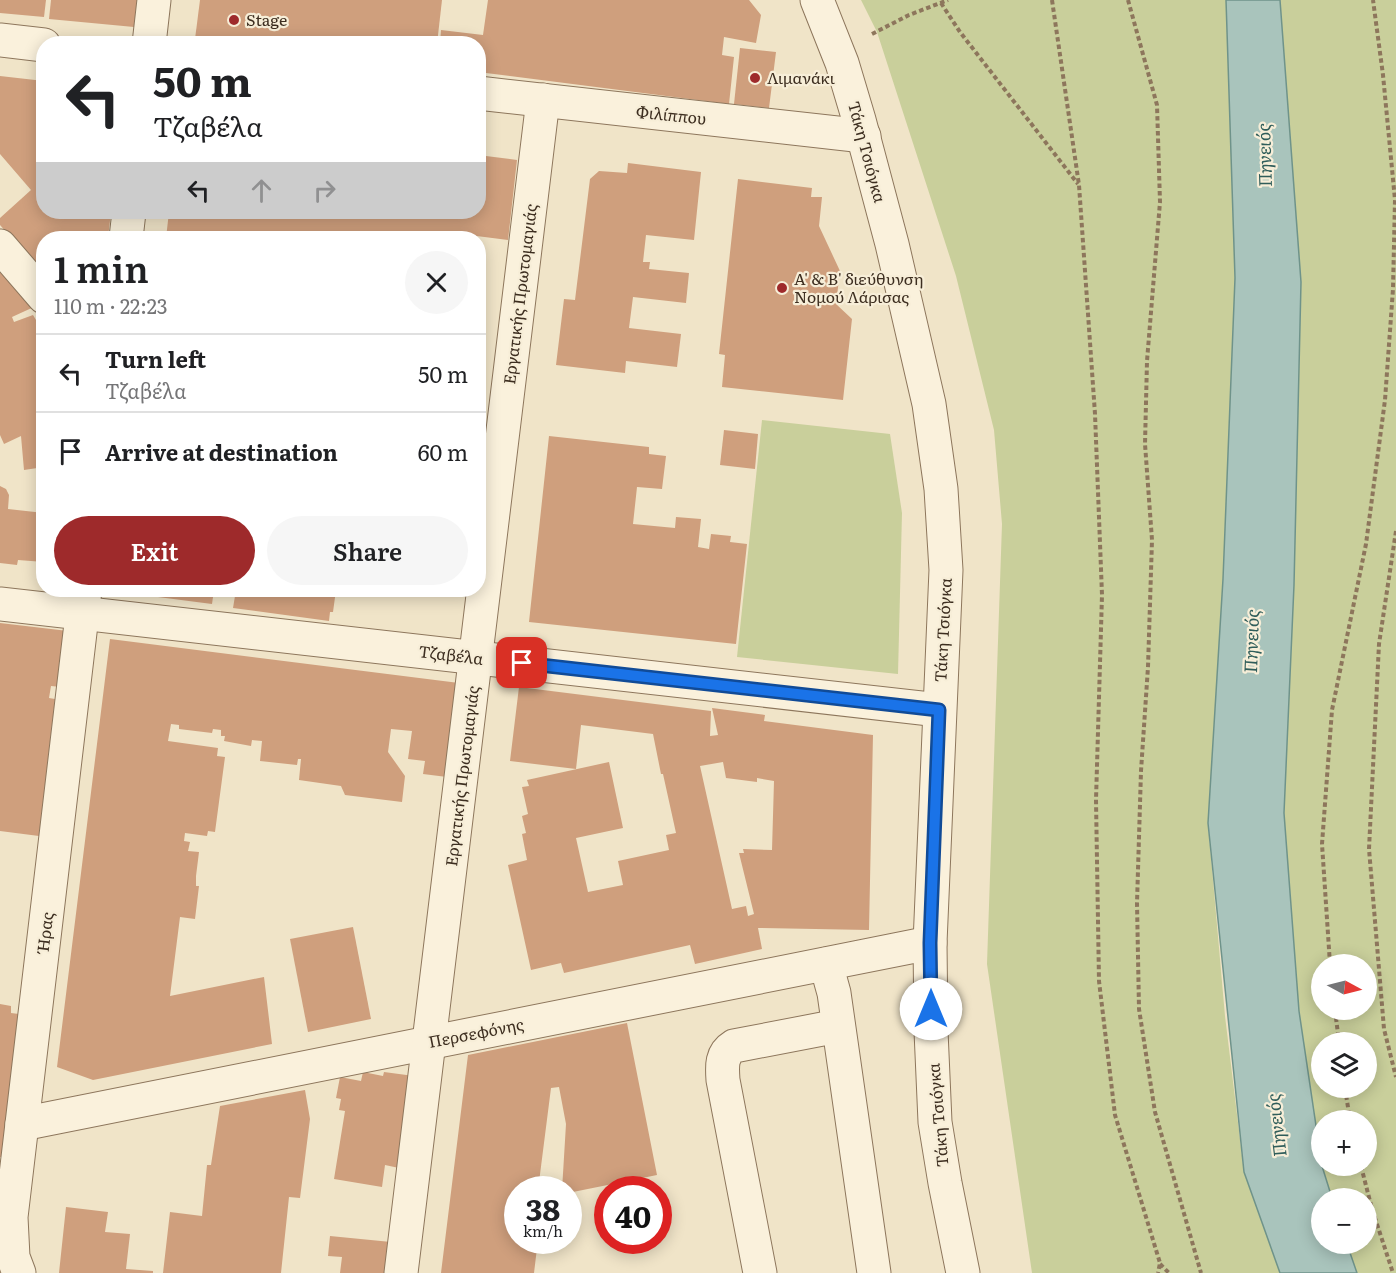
<!DOCTYPE html>
<html lang="en">
<head>
<meta charset="utf-8">
<style>
  body { margin:0; font-family:Literata,serif; background:#f6f6f6; color:#202124; height:100vh; display:flex; flex-direction:column; font-size:22px; white-space:nowrap }
  * { box-sizing:border-box; margin:0 }
  p { font-size:20px; color:#757577 }
  .icon { flex:none; width:33px; height:33px; fill:none; stroke:currentColor; stroke-width:2; stroke-linecap:round; stroke-linejoin:round }
  .map { position:relative; flex:1; overflow:hidden }
  .side { position:absolute; left:36px; top:231px; width:450px; height:366px; display:flex; flex-direction:column; background:#fff; border-radius:24px; box-shadow:0 3px 15px #0003 }
  .side>* { flex:none }
  .top-card { position:absolute; left:36px; top:36px; width:450px; height:183px; border-radius:24px; box-shadow:0 3px 15px #0003; background:#fff; color:#202124; overflow:hidden }
  .needle { width:39px; rotate:97deg }
  .controls { position:absolute; left:1311px; top:954px; display:grid; gap:12px }
  .controls a { display:grid; place-items:center; width:66px; height:66px; border-radius:50%; background:#fff; box-shadow:0 3px 15px #0003; font-size:30px }
  .speed { position:absolute; left:504px; top:1176px; display:flex; gap:12px; font-size:30px; font-weight:700; text-align:center }
  .speed>* { display:grid; place-content:center; width:78px; height:78px; border-radius:50%; background:#fff; box-shadow:0 3px 15px #0003; line-height:1 }
  .speed small { font-size:15px; font-weight:400 }
  .speed .limit { border:9px solid #d22; background:#fff; color:#111 }
  .pin { position:absolute; display:grid; place-items:center; width:51px; height:51px; color:#fff; margin:-26px; border-radius:12px; box-shadow:0 3px 9px #0006 }
  .me { position:absolute; width:66px; margin:-33px; rotate:0deg; stroke-linejoin:round; filter:drop-shadow(0 0 4px #0008) }
  .turn { display:flex; align-items:center; gap:21px; height:126px; padding:0 18px; font-size:27px }
  .turn .icon { width:78px; height:78px; stroke-width:2.5 }
  .turn b { display:block; font-size:42px; line-height:51px }
  .lanes { display:flex; align-items:center; height:57px; padding:0 18px; background:#0003; justify-content:center; gap:30px; direction:ltr }
  .lanes .off { opacity:.35 }
  .round { display:grid; place-items:center; flex:none; width:63px; height:63px; border-radius:32px; background:#f6f6f6 }
  .headline { display:flex; align-items:center; justify-content:space-between; height:102px; padding:0 18px }
  h1 { font-size:36px; font-weight:600; line-height:45px }
  .button { display:flex; gap:12px; margin-top:auto; padding:12px 18px }
  .button a { flex:1; height:69px; border-radius:36px; background:#9e2a2b; color:#fff; font-size:24px; font-weight:600; line-height:69px; text-align:center }
  .button a+a { background:#f6f6f6; color:#202124 }
  ul { padding:0; list-style:none }
  li { display:flex; align-items:center; gap:18px; height:78px; padding:0 18px; border-top:2px solid #e0e0e0 }
  li div { flex:1 }
  li b { display:block; font-size:22px }
  li em { font-style:normal }
  .map>svg:first-child { display:block }
  .green { fill:#c9cf9b; fill-rule:evenodd }
  .water { fill:#a9c4bc; stroke:#6f938a; stroke-width:1.5 }
  .building { fill:#cf9f7d; fill-rule:evenodd }
  .lines { fill:none; stroke-linecap:round; stroke-linejoin:round }
  .minor-casing { stroke:#8d765c; stroke-width:35 }
  .path { stroke:#8d765c; stroke-width:4; stroke-dasharray:4.5 3; stroke-linecap:butt }
  .minor { stroke:#faf1dc; stroke-width:33 }
  .route-casing { stroke:#114b97; stroke-width:15 }
  .route { stroke:#1a73e8; stroke-width:10 }
  .poi-dot { fill:#9e2a2b; stroke:#f7eed8; stroke-width:2 }
  .labels { text-anchor:middle; stroke-width:4.5; stroke-linejoin:round; paint-order:stroke }
  .poi-label { font-size:16px; fill:#3d2e20; stroke:#f7eed8; text-anchor:start }
  .street-label { font-size:16px; fill:#3d2e20; stroke:#f7eed8 }
  .water-label { font-size:18px; font-style:italic; fill:#2f5d5a; stroke:#f7eed8 }
</style>
</head>
<body>
<div class="map">
<svg width="1396" height="1273" viewBox="0 0 1396 1273">
  <rect width="100%" height="100%" fill="#f0e4c8"/>
  <g class="green">
    <polygon points="861,0 1226,0 1235,278 1223,579 1208,823 1225,1016 1244,1172 1280,1273 1032,1273 987,964 1002,524 994,430 956,276 877,32"/>
    <path d="M1280,0H1396V1273H1357L1347,1244H1366V1198H1332L1322,1166H1366V1120H1322L1321,1164L1299,1011L1284,813L1294,585L1301,282ZM1322,964H1366V1010H1322ZM1322,1042H1366V1088H1322Z"/>
    <polygon points="762,420 890,434 902,513 898,674 737,657"/>
  </g>
  <polygon class="water" points="1226,0 1280,0 1301,282 1294,585 1284,813 1299,1011 1322,1166 1332,1198 1322,1198 1322,1244 1347,1244 1357,1273 1280,1273 1244,1172 1208,823 1223,579 1235,278"/>
  <g class="building">
    <polygon points="0,0 46,0 44,17 0,13"/>
    <polygon points="51,0 137,0 134,27 49,19"/>
    <polygon points="200,0 442,0 437,44 232,44 195,39"/>
    <polygon points="488,0 749,0 761,15 756,43 724,37 722,55 734,57 729,104 478,72 478,44 440,44 441,30 483,35"/>
    <polygon points="740,48 776,52 769,108 734,104"/>
    <polygon points="0,76 44,81 44,212 111,212 108,238 44,238 44,275 0,225 0,218 31,190 0,154"/>
    <polygon points="478,155 517,160 508,240 461,234 461,238 325,238 326,236 298,232 298,238 249,235 248,238 166,238 169,212 478,212"/>
    <polygon points="628,163 701,172 694,240 646,235 643,262 650,262 649,269 689,273 686,303 633,297 629,328 681,334 677,367 626,361 625,373 556,365 564,299 575,300 590,179 599,171 627,173"/>
    <polygon points="738,179 812,188 811,197 822,197 819,226 840,271 836,304 852,319 843,400 722,387 725,355 719,354"/>
    <polygon points="0,268 36,306 12,317 14,322 33,315 36,320 42,318 44,323 44,467 24,470 21,436 4,444 0,435"/>
    <polygon points="724,430 758,434 755,469 720,465"/>
    <polygon points="549,436 649,447 649,454 666,456 662,489 637,487 633,524 675,528 676,517 701,519 698,547 709,549 711,534 731,536 730,542 747,544 736,644 529,622"/>
    <polygon points="0,486 6,489 9,495 8,509 44,513 44,562 18,560 17,565 0,563"/>
    <polygon points="128,590 214,590 212,604 127,593"/>
    <polygon points="236,590 336,590 333,612 330,612 329,621 233,608"/>
    <polygon points="0,623 68,631 61,687 51,686 49,698 55,699 39,836 0,831"/>
    <polygon points="110,639 467,684 455,778 423,774 425,761 408,759 412,731 391,729 388,752 405,776 402,802 345,795 341,786 299,780 301,759 298,759 297,765 260,761 262,741 252,740 251,746 224,741 225,736 221,736 221,730 213,729 212,733 179,729 179,725 171,724 168,741 218,748 217,756 225,757 215,832 208,831 207,836 185,833 184,841 190,842 188,851 199,852 196,876 196,886 199,886 195,919 180,917 170,996 264,977 272,1044 93,1080 57,1067"/>
    <path d="M519,687L711,711L710,736L718,735L712,708L765,715L764,721L873,735L869,930L758,928L762,949L695,964L690,945L564,973L561,963L531,970L508,865L527,860L522,834L526,833L522,816L528,814L522,787L529,786L527,780L609,762L623,828L576,838L588,892L623,885L618,861L669,850L666,835L676,833L663,774H661L653,734L581,725L576,769L510,761ZM723,762L726,778L757,782V778L774,781L772,850L743,849L744,853H739L754,914L748,916L746,906L732,909L700,766Z"/>
    <polygon points="353,927 371,1019 308,1032 290,939"/>
    <polygon points="0,1004 11,1006 11,1013 19,1014 3,1157 0,1157"/>
    <polygon points="627,1023 657,1175 568,1193 568,1190 562,1190 566,1124 559,1087 551,1088 538,1190 518,1190 518,1240 538,1240 534,1273 441,1273 468,1055"/>
    <polygon points="363,1072 383,1076 384,1072 414,1076 399,1168 385,1165 382,1187 334,1179 345,1111 339,1110 341,1099 336,1098 340,1077 361,1081"/>
    <polygon points="305,1090 310,1119 300,1198 289,1197 281,1273 163,1273 170,1212 202,1216 207,1165 211,1165 220,1106"/>
    <polygon points="66,1207 108,1212 105,1232 130,1234 126,1269 153,1271 153,1273 59,1273"/>
    <polygon points="330,1236 391,1242 388,1273 340,1273 342,1257 328,1256"/>
  </g>
  <g class="lines">
    <defs>
      <g id="minor">
        <polyline points="817,0 842,63 859,120 892,244 929,404 941,489 946,570 930,943 931,1031 935,1122 945,1183 963,1273"/>
        <polyline points="0,40 44,45"/>
        <polyline points="149,44 154,0"/>
        <polyline points="478,93 864,136"/>
        <polyline points="126,238 129,212"/>
        <polyline points="0,246 44,297"/>
        <polyline points="0,604 939,710"/>
        <polyline points="826,964 834,993 874,1273"/>
        <polyline points="22,1124 930,943"/>
        <polyline points="19,1273 13,1257 11,1217 85,590"/>
        <polyline points="401,1273 543,100"/>
        <path d="M760,1273L723,1080C722,1066 721,1054 734,1046L838,1026"/>
      </g>
    </defs>
    <use href="#minor" class="minor-casing"/>
    <g class="path">
      <polyline points="1052,0 1079,185 1095,414 1102,595 1096,800 1099,981 1115,1115 1160,1263 1158,1273"/>
      <polyline points="1128,0 1157,105 1160,202 1147,361 1145,444 1152,540 1148,667 1141,771 1137,903 1139,1009 1155,1112 1201,1273"/>
      <polyline points="941,3 960,32 1078,184"/>
      <polyline points="872,34 909,15 948,0"/>
      <polyline points="1396,531 1379,644 1369,849 1384,1029 1396,1077"/>
      <polyline points="1330,964 1322,844 1332,710 1366,544 1385,400 1393,289 1395,200 1383,75 1373,0"/>
      <polyline points="1335,1010 1339,1042"/>
      <polyline points="1345,1088 1350,1120"/>
      <polyline points="1361,1166 1372,1209 1393,1273"/>
      <polyline points="1160,1264 1169,1273"/>
    </g>
    <use href="#minor" class="minor"/>
  </g>
  <g class="lines">
    <defs>
      <polyline id="route" points="522,663 939,710 930,943 931,1009"/>
    </defs>
    <use href="#route" class="route-casing"/>
    <use href="#route" class="route"/>
  </g>
  <g class="poi-dot">
    <circle cx="234" cy="20" r="6"/>
    <circle cx="755" cy="78" r="6"/>
    <circle cx="782" cy="288" r="6"/>
  </g>
  <g class="labels">
    <g class="poi-label">
      <text x="246" y="26">Stage</text>
      <text x="767" y="84">Λιμανάκι</text>
      <text x="794" y="285">Α' &amp; Β' διεύθυνση<tspan x="794" dy="18">Νομού Λάρισας</tspan></text>
    </g>
    <g class="street-label">
      <text transform="translate(671 115) rotate(6)" y="6">Φιλίππου</text>
      <text transform="translate(867 152) rotate(75)" y="6">Τάκη Τσιόγκα</text>
      <text transform="translate(520 294) rotate(-83)" y="6">Εργατικής Πρωτομαγιάς</text>
      <text transform="translate(943 630) rotate(-87)" y="6">Τάκη Τσιόγκα</text>
      <text transform="translate(451 655) rotate(7)" y="6">Τζαβέλα</text>
      <text transform="translate(462 776) rotate(-83)" y="6">Εργατικής Πρωτομαγιάς</text>
      <text transform="translate(45 932) rotate(-83)" y="6">Ήρας</text>
      <text transform="translate(476 1033) rotate(-11)" y="6">Περσεφόνης</text>
      <text transform="translate(938 1115) rotate(-95)" y="6">Τάκη Τσιόγκα</text>
    </g>
    <g class="water-label">
      <text transform="translate(1265 155) rotate(-92)" y="6">Πηνειός</text>
      <text transform="translate(1252 641) rotate(-88)" y="6">Πηνειός</text>
      <text transform="translate(1277 1125) rotate(-97)" y="6">Πηνειός</text>
    </g>
  </g>
</svg>
<div class="controls">
<a><svg class="needle" viewBox="-14 -14 28 28"><path d="M0-13l5 13h-10z" fill="#e53935"/><path d="M0 13l5-13h-10z" fill="#757577"/></svg></a>
<a><svg class="icon" aria-label="layers" viewBox="0 0 24 24"><path d="M12 4l9 5-9 5-9-5zM3 14l9 5 9-5"/></svg></a>
<a>+</a>
<a>−</a>
</div>
<div class="speed"><div>38<small>km/h</small></div><div class="limit">40</div></div>
<div class="pin" style="left:522px;top:663px;background:#d93025"><svg class="icon" aria-label="arrive" viewBox="0 0 24 24"><path d="M6 21V4h12l-3 4 3 4H6"/></svg></div>
<svg class="me" style="left:931px;top:1009px" viewBox="-20 -20 40 40"><circle r="19" fill="#fff"/><path d="M0-13L10 11 0 6-10 11z" fill="#1a73e8"/></svg>
<div class="top-card">
<div class="turn"><svg class="icon" aria-label="left" viewBox="0 0 24 24"><path d="M17 20v-9H6M10 6l-5 5 5 5"/></svg><div><b>50 m</b>Τζαβέλα</div></div>
<div class="lanes"><svg class="icon" aria-label="left" viewBox="0 0 24 24"><path d="M17 20v-9H6M10 6l-5 5 5 5"/></svg><svg class="icon off" aria-label="ahead" viewBox="0 0 24 24"><path d="M12 20V5M6 11l6-6 6 6"/></svg><svg class="icon off" aria-label="right" viewBox="0 0 24 24"><path d="M7 20v-9h11M14 6l5 5-5 5"/></svg></div>
</div>
<section class="side">
<div class="headline"><div><h1>1 min</h1><p>110 m · 22:23</p></div><a class="round"><svg class="icon" aria-label="close" viewBox="0 0 24 24"><path d="M6 6l12 12M18 6L6 18"/></svg></a></div>
<ul>
<li><svg class="icon" aria-label="left" viewBox="0 0 24 24"><path d="M17 20v-9H6M10 6l-5 5 5 5"/></svg><div><b>Turn left</b><p>Τζαβέλα</p></div><em>50 m</em></li>
<li><svg class="icon" aria-label="arrive" viewBox="0 0 24 24"><path d="M6 21V4h12l-3 4 3 4H6"/></svg><div><b>Arrive at destination</b></div><em>60 m</em></li>
</ul>
<div class="button"><a>Exit</a><a>Share</a></div>
</section>
</div>
</body>
</html>
